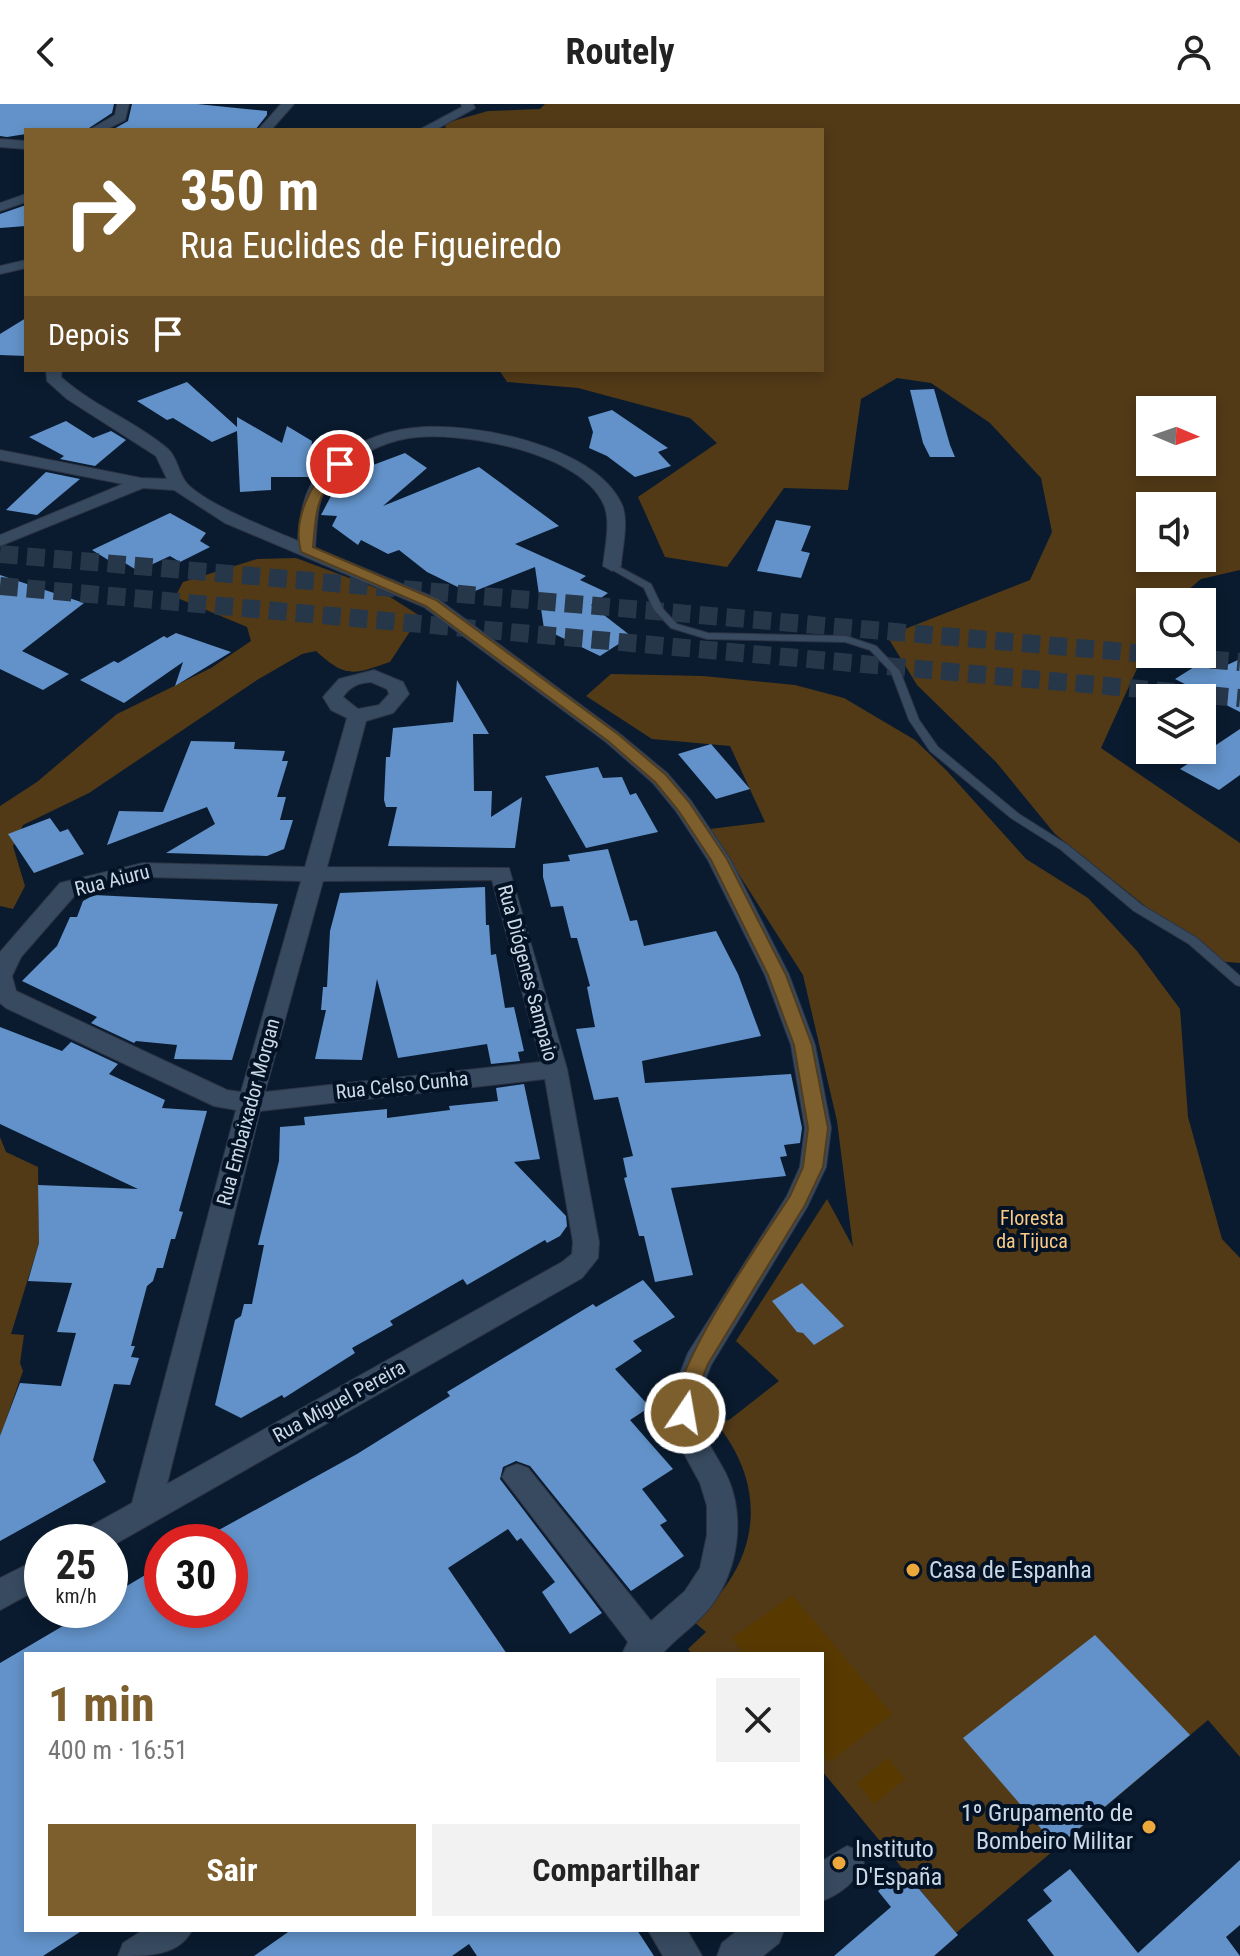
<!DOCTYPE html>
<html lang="pt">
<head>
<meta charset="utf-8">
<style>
  body { margin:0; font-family:"Roboto Condensed",sans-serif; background:#f2f2f2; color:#222; height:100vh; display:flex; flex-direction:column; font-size:30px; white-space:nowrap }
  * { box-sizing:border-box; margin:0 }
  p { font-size:26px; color:#767676 }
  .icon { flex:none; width:44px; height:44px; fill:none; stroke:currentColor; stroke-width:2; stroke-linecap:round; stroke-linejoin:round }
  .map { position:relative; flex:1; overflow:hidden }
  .sheet { position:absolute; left:24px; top:1548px; width:800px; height:280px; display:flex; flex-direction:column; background:#fff; border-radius:0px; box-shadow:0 4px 12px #0003 }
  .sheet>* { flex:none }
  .guide { position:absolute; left:24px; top:24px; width:800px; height:244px; border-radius:0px; box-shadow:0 4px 12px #0003; background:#7d5e2d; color:#fff; overflow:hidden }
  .needle { width:52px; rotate:92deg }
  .buttons { position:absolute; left:1136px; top:292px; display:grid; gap:16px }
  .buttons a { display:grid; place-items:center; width:80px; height:80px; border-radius:0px; background:#fff; box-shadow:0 4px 12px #0003; font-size:40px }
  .speed { position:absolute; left:24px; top:1420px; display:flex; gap:16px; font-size:40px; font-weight:700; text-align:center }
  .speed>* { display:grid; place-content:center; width:104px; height:104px; border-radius:50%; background:#fff; box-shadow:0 4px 12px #0003; line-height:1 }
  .speed small { font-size:20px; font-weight:400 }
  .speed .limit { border:12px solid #d22; background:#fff; color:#111 }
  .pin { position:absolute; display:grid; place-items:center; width:68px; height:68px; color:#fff; margin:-34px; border:4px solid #fff; border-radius:50%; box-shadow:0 2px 8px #0007 }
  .me { position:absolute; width:88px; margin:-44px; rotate:12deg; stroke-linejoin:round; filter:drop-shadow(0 0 6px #0008) }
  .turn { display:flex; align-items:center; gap:28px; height:168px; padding:0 24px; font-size:36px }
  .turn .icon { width:104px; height:104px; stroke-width:2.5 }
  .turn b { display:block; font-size:56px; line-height:68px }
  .then { display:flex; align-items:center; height:76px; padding:0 24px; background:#0003; gap:16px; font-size:30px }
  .round { display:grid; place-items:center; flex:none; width:84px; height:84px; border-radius:0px; background:#f2f2f2 }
  .summary { display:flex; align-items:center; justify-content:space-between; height:136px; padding:0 24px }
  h1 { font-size:48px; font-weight:700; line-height:60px; color:#7d5e2d }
  .primary-button { display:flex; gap:16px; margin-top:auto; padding:16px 24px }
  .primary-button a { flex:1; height:92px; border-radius:0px; background:#7d5e2d; color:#fff; font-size:32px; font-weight:700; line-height:92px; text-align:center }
  .primary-button a+a { background:#f2f2f2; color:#222 }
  header { display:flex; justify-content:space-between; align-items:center; height:104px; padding:0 24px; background:#fff; font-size:36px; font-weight:700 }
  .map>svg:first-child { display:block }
  .green { fill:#523a17; fill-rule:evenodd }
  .water { fill:#583900 }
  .building { fill:#6292c9 }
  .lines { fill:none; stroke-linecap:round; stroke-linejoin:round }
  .highway-tunnel { stroke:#27374a; stroke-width:18; stroke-dasharray:18 9; stroke-linecap:butt }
  .lane-casing { stroke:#2d3344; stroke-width:2 }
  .street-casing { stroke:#2d3344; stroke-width:2 }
  .lane { fill:#374a60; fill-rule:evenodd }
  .street { fill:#374a60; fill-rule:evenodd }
  .route { fill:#7d5e2d; stroke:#513d1d; stroke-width:2 }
  .poi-dot { fill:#eda83b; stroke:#031225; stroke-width:3 }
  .labels { text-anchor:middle; stroke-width:8; stroke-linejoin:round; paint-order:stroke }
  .street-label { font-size:20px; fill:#cdd8e5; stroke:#031225 }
  .park-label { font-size:20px; fill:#fbca85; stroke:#031225 }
  .near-poi-label { font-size:24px; fill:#cdd8e5; stroke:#031225; text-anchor:start }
</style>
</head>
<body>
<header><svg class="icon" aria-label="back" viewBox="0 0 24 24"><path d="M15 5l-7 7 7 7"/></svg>Routely<svg class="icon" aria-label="person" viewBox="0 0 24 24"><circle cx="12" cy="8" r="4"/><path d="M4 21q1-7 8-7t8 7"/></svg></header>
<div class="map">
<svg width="1240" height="1852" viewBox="0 0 1240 1852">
  <rect width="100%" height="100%" fill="#0a1b2f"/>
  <g class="green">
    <path d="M545,0H1240V466L1201,475L1174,498H1150V536L1101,644L1240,739V859L1214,857L1055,730L996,658L917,581L887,532L1030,476L1052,428L1041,374L990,319L931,279L897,274L861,295L848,386L784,384L727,463L665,453L638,393L717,339L690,314L578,284L507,278L499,266H822V26H445L446,19L488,7L540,5ZM1150,306H1202V358H1150ZM1150,402H1202V454H1150Z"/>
    <path d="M296,454L376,484L420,512L390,558C352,571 346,574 316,547L302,550L257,576L89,689L23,721L13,742L25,782L13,805L0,802V702L37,678L117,610L211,564L251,537L247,523L175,493L183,478L257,455Z"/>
    <path d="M611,570L703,572L795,581L844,594L915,636L947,667L1026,755L1088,794L1137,847L1180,905L1188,1013L1222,1135L1240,1154V1653L1208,1616L956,1829L822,1667V1550H692L688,1545L706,1528L693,1517C759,1462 771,1386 716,1319L729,1316L779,1277L736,1237L827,1095L853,1143L837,1017L803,871L710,725L765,718L730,642L652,635L586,592Z"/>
    <polygon points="0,1033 6,1048 38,1063 39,1139 11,1230 24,1231 20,1259 23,1267 0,1333"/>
  </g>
  <g class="water">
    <polygon points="792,1491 892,1610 830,1658 822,1648 822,1550 744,1550 732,1534"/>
    <polygon points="888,1654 905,1675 874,1700 857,1679"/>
  </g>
  <g class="building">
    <polygon points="0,0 114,0 112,9 86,26 26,26 26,30 7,33 0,32"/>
    <polygon points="132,0 197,0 267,7 267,11 255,26 112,26 128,17"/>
    <polygon points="26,101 26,122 0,124 0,110"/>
    <polygon points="26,214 26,252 0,251 0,230"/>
    <polygon points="187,278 237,323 237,313 282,339 287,322 312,337 308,373 271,373 271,386 240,388 237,327 212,338 173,314 167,316 137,297"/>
    <polygon points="934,285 950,341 955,353 930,353 923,339 910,286"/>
    <polygon points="612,306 668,344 658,348 671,362 635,373 607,352 589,344 593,328 588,313"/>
    <polygon points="66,317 93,334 111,327 126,336 95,362 60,355 64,352 29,333"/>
    <polygon points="405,349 427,364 383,402 479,363 559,422 515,440 586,472 580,476 608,489 591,501 631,532 600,552 544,525 535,463 470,489 427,468 399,446 388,450 361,436 358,441 332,422 337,412 321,411 341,373"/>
    <polygon points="46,368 80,375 37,411 6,406"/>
    <polygon points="170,409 206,429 200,437 210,443 180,458 170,452 138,467 125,459 118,462 92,446"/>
    <polygon points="776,416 811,422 801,447 810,449 801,474 757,467"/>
    <polygon points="0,471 84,499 22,547 69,570 43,586 0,565"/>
    <polygon points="176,529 231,548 175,582 183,558 124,599 80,576 114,557 118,559 164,532 167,534"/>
    <polygon points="1210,553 1225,562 1240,555 1240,608 1175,575"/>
    <polygon points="457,576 489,630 473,630 474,687 492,687 491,713 522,693 515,744 388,742 397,703 386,703 384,696 386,653 390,653 393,624 453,618"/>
    <polygon points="1240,625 1240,671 1219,686 1180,665"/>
    <polygon points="191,637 235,638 234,645 285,647 282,657 288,657 277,693 286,693 280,716 293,716 284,745 267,752 166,749 215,720 207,703 107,741 119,707 163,708"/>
    <polygon points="711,640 750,685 716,695 678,650"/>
    <polygon points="598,663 603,674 622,673 630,691 636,689 658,728 586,744 545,672"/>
    <polygon points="50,714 60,728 68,725 84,750 34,769 8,730"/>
    <polygon points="608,745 630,817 637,816 644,842 716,827 738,870 761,932 642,957 645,979 791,970 802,1024 800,1039 784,1041 787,1052 780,1053 786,1072 671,1084 693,1171 655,1178 644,1132 639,1132 624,1074 627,1073 623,1054 633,1052 618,993 594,996 576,925 595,923 587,883 590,882 577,834 571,834 563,802 551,803 543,773 543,760 570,757 568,751"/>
    <polygon points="485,783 486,821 489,821 491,851 496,850 505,904 514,903 524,947 518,948 520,957 491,960 487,940 398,954 377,875 362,956 315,955 326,906 321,906 323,883 327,883 330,827 340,789"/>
    <polygon points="94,791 278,800 232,956 174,955 177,941 136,937 134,939 91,919 97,913 22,877 57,842 70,813 77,813 83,797"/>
    <polygon points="0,923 62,947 71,938 118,960 109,970 165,996 162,1004 207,1007 179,1107 183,1108 175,1135 171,1135 163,1164 157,1164 153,1177 147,1182 131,1242 135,1242 131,1253 139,1254 130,1281 114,1280 93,1356 106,1378 0,1437 0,1332 20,1279 61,1282 76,1229 57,1228 72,1179 28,1177 39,1139 38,1081 138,1085 0,1020"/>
    <polygon points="524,980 540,1055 514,1058 566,1112 567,1122 560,1132 547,1139 545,1136 467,1181 463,1175 390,1217 393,1221 352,1244 355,1249 284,1294 282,1291 241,1314 215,1301 235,1216 241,1212 244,1200 252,1200 264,1141 258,1141 279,1057 280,1023 305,1021 304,1013 387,1005 387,1014 450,1006 449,1002 498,997 496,984"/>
    <polygon points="643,1176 675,1213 633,1237 642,1247 615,1265 650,1303 630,1316 673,1365 642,1385 667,1417 660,1421 684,1452 631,1487 530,1362 516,1357 503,1363 500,1375 602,1509 570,1530 542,1488 555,1478 521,1434 517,1437 508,1425 448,1464 507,1550 26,1550 26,1826 83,1826 43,1852 0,1852 0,1559 90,1506 110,1506 110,1492 162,1461 162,1506 230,1506 230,1438 197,1438 357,1350 450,1292 447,1288 593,1200 596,1203"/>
    <polygon points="802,1179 844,1222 814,1241 803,1229 797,1228 772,1197"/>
    <polygon points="1095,1531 1190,1631 1057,1743 963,1634"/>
    <polygon points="1240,1756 1240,1821 1226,1833 1240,1852 1054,1852 1027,1816 1052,1797 1043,1786 1070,1765 1138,1849"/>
    <polygon points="903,1766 958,1831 934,1852 834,1852 891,1803 878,1787"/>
    <polygon points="291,1826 637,1826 654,1852 477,1852 469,1840 452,1852 254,1852"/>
  </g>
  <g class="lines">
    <g class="highway-tunnel">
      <polyline points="0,450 1240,558"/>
      <polyline points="0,482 1240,594"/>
    </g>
    <defs>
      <polygon id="lane" points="612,459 651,480 663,505 677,520 708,529 846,532 876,542 900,567 919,616 938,643 1019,710 1068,741 1142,801 1197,834 1240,872 1240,882 1236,881 1189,840 1134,807 1060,745 1011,714 930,647 909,616 891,568 870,546 845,538 707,535 671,524 654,506 644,484 609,464 607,462"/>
      <g id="street">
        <polygon points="117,0 129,0 125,16 105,26 89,26 115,11"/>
        <polygon points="281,0 294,0 271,26 258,26"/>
        <polygon points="461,0 473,0 475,4 435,26 419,26 462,3"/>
        <polygon points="0,35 26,37 26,45 0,43"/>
        <polygon points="26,90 26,98 0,107 0,99"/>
        <polygon points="26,156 26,164 0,170 0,162"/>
        <path d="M46,266H62L61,273C93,302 135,317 168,345C177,353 178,367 185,377C200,398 272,426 298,437C300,412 303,387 320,368C341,344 381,327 413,324C470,317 596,341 622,401C629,418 622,444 621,462L612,467L603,462C605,444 611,418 604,401C582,348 459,326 409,334C383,338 351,354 333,373C316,391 317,421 315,444L438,495L620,630L667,669L691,697L730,755L789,871L815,941L831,1024L826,1063L807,1103L711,1261C705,1276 699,1292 699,1309C701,1332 716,1350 726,1370C747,1413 738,1472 706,1508C693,1523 675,1535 662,1550H622L628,1538L502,1373L506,1364L517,1360L528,1364L651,1517L685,1487L700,1464L707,1431V1402L700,1379L675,1333L671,1309L673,1287L688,1249L787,1092L800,1063L805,1024L791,941L765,871L708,756L676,707L653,679L606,638L424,503L225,419L174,386L143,384L0,442V431L123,380L0,356V346L141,374L167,375L156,352L67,295L47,277Z"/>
        <path d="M374,566L403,578L409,590L393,609L366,617L327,763L509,764L567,965L599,1138L598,1154L582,1174L110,1443V1438H76L80,1428L132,1399L236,1006L214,1002L6,904L0,899V848L60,779L143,759L305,763L347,614L331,606L323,593L339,575ZM371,578L387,585L389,590L379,601L358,605L343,593C350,582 359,579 371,578ZM143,773L301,777L241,988L227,986L16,887L12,872L21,853L76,790ZM492,776L541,958L265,988L323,777ZM545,975L573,1138L572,1150L562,1158L167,1380L260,1007Z"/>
        <polygon points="42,1453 42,1483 0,1506 0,1474"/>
        <path d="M847,1742L859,1747L864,1759C857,1777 840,1790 822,1797V1757Z"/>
        <path d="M143,1826H192C179,1852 148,1852 118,1852L123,1839Z"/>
        <polygon points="648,1826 687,1826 702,1852 663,1852"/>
        <polygon points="738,1826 784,1826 779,1839 763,1852 717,1852 722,1839"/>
      </g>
    </defs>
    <use href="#lane" class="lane-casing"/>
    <use href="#street" class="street-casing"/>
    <use href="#lane" class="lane"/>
    <use href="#street" class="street"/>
  </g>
  <path class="route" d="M335,357L346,360C316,393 317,399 313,443L436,496L619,631L666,671L689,698L727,755L786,871L812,941L828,1024L823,1063L805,1101L708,1260L697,1287L692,1316L685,1319L677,1316C659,1279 766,1130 790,1092L803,1063L808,1024L794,941L768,871L711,756L678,706L655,678L608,637L426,502L301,448C292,416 311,377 335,357Z"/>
  <g class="poi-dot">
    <circle cx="913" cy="1466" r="8"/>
    <circle cx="1149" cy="1723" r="8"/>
    <circle cx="839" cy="1759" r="8"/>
  </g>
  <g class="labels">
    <g class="street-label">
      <text transform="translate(112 776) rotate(-14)" y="7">Rua Aiuru</text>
      <text transform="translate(528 869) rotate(75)" y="7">Rua Diógenes Sampaio</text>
      <text transform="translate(402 981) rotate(-6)" y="7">Rua Celso Cunha</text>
      <text transform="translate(248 1008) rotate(-75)" y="7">Rua Embaixador Morgan</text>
      <text transform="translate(339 1297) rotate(-29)" y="7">Rua Miguel Pereira</text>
    </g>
    <g class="park-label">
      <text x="1032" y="1121">Floresta<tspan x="1032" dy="23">da Tijuca</tspan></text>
    </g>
    <g class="near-poi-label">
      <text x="929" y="1474">Casa de Espanha</text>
      <text x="1133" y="1717" text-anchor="end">1º Grupamento de<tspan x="1133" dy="28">Bombeiro Militar</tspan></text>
      <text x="855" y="1753">Instituto<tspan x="855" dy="28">D'España</tspan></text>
    </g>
  </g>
</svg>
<div class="buttons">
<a><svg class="needle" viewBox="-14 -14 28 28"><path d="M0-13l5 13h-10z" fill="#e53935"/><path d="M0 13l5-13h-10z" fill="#767676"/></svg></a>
<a><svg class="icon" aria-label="sound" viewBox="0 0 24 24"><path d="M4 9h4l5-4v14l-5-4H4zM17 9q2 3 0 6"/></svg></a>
<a><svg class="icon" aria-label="search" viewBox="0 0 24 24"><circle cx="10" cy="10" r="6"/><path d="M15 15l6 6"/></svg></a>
<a><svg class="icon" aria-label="layers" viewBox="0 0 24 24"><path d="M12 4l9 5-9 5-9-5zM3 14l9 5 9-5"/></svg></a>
</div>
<div class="speed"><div>25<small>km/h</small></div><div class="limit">30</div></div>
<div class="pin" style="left:340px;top:360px;background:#d93025"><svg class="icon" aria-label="arrive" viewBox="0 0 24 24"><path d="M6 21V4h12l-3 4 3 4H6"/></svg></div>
<svg class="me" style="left:685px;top:1309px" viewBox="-20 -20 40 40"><circle r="17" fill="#7d5e2d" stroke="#fff" stroke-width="3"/><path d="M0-11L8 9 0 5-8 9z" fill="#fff"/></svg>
<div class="guide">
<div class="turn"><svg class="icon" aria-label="right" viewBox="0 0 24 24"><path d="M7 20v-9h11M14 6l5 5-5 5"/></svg><div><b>350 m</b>Rua Euclides de Figueiredo</div></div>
<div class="then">Depois<svg class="icon" aria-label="arrive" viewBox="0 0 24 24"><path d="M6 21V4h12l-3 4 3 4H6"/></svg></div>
</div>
<section class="sheet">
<div class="summary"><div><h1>1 min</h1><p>400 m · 16:51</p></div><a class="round"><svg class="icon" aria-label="close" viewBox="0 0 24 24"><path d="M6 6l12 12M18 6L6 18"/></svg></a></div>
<div class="primary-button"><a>Sair</a><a>Compartilhar</a></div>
</section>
</div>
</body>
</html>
